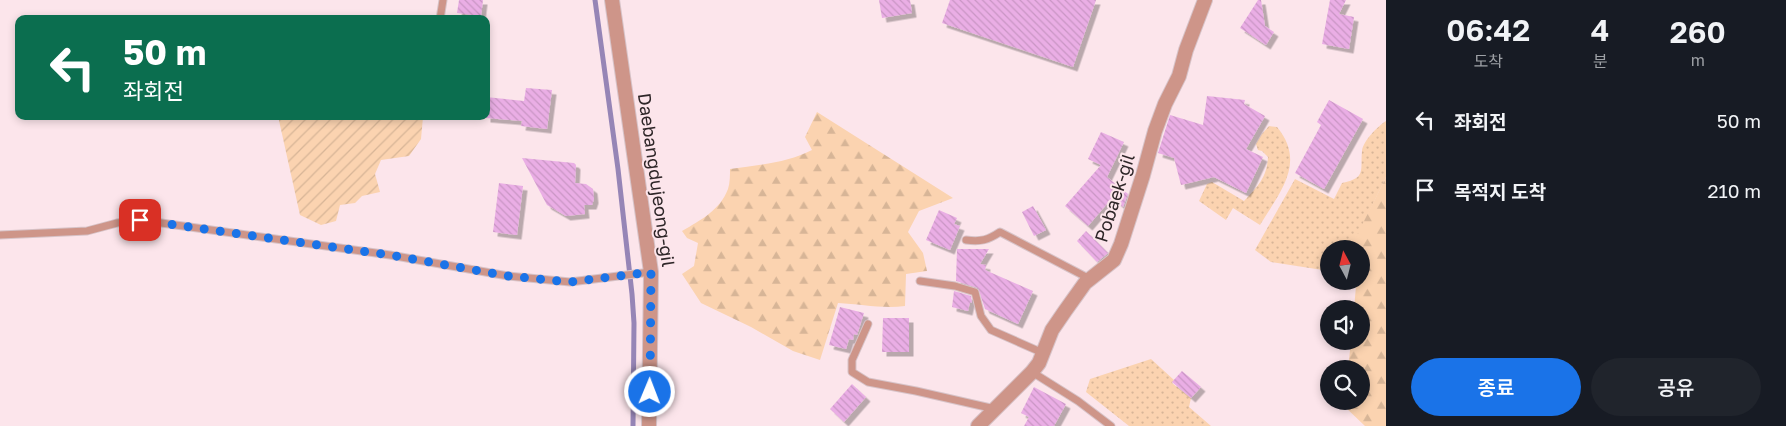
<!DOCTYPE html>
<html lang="ko">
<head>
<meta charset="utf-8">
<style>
  body { margin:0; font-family:"Golos Text","Noto Sans KR",sans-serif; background:#20242c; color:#f1f3f6; height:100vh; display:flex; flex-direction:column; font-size:19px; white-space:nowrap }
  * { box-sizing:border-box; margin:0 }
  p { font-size:16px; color:#9ea1a6 }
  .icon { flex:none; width:28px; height:28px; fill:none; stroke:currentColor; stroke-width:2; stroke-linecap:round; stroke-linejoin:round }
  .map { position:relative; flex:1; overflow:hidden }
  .drawer { display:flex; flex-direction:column; background:#171b24; width:400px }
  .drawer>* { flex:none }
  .hud { position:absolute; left:15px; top:15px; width:475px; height:105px; border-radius:10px; box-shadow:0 2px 8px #0003; background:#0b6e4f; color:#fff; overflow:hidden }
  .needle { width:32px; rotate:353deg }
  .controls { position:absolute; left:1320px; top:240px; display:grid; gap:10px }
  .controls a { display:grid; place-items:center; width:50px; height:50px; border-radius:50%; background:#171b24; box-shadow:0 2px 8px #0003; font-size:25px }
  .pin { position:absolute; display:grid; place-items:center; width:42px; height:42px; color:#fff; margin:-21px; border-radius:10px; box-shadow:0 2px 8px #0006 }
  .me { position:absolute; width:55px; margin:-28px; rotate:1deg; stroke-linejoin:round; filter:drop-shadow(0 0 4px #0008) }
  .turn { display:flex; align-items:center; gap:18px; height:105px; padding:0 25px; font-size:22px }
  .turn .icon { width:65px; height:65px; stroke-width:2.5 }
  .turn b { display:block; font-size:35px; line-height:42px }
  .eta { display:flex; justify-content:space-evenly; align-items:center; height:85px; text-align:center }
  .eta b { font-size:30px; font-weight:600; line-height:35px }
  .button { display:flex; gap:10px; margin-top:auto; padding:10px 25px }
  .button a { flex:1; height:58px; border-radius:30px; background:#1a73e8; color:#fff; font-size:20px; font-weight:600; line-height:58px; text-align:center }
  .button a+a { background:#20242c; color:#f1f3f6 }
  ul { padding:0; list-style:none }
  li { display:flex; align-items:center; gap:15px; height:70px; padding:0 25px }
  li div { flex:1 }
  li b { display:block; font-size:19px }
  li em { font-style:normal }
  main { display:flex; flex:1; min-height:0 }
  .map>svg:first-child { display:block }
  .grass { fill:url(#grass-dots) }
  .forest { fill:url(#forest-firs) }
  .garden { fill:url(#garden-furrows) }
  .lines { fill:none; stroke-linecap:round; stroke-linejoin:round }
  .stream { stroke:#9685b6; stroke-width:5 }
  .building { fill:url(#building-back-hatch); filter:url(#shadow) }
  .service-casing { stroke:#d7c3c8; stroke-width:9 }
  .minor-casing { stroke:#d7c3c8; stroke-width:16 }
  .service { stroke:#ce9589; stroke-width:7 }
  .minor { stroke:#ce9589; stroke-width:14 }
  .route { stroke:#1a73e8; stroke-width:9; stroke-dasharray:0 16.2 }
  .labels { text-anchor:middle; stroke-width:4; stroke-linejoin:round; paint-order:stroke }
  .street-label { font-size:18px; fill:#2e2628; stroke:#fce5eb }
</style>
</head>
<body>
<main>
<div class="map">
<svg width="1386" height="426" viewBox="0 0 1386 426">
  <defs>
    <pattern id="grass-dots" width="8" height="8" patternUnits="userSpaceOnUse" patternTransform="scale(1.25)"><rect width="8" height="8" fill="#fbd3b0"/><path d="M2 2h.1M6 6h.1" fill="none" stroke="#d7b597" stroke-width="1.8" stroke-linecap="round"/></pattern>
    <pattern id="forest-firs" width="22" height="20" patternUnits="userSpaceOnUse" patternTransform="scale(1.25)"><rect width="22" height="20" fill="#fbd3b0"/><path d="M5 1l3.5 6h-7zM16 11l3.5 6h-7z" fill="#d7b597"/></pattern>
    <pattern id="garden-furrows" width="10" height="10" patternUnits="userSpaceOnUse" patternTransform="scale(1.25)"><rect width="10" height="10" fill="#fbd3b0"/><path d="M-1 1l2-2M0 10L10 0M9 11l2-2" fill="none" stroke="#d7b597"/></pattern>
    <pattern id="building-back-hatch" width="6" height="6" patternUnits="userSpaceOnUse" patternTransform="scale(1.25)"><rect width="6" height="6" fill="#eaaee5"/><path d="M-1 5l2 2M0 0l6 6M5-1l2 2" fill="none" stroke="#c996c4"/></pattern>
    <filter id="shadow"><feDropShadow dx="4.5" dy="4.5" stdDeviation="0" flood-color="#0004"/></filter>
  </defs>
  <rect width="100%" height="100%" fill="#fce5eb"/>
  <g class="grass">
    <path d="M1386,121V177L1351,249H1329V271L1271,262L1255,250L1295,179L1334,199L1342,183C1367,178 1360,170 1362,151C1363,141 1378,126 1386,121Z"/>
    <path d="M1269,126L1277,127C1307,163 1279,193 1260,225L1233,208L1226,220L1199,201L1207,184L1212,182L1244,201C1257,187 1267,178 1268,157L1262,151L1258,150L1256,144L1262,134Z"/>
    <polygon points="1151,359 1174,380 1172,383 1191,398 1189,407 1211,426 1129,426 1086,392 1090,379"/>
  </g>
  <g class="forest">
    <path d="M817,112L953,198L919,211L908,232L923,253L927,271L906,274L905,306C883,309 860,304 838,303L820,360L793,351L751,327L701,303L682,274L694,266L698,243L687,238L682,231C701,220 720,210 728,189C730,183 730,175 730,169C758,165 787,163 812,150L805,137Z"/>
    <polygon points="1386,177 1386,426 1365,426 1344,406 1345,401 1361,401 1361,369 1348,369 1351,341 1361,341 1361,309 1354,309 1356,286 1351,281 1361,281 1361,249 1350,249"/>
  </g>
  <polygon class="garden" points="278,116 423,116 423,117 421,139 409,156 381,160 375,174 380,192 362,196 355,203 340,205 336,221 321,225 300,215"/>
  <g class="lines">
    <polyline class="stream" points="595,0 618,169 632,294 634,323 633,426"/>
  </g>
  <g class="building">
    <polygon points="459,0 483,0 481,16 457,13"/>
    <polygon points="879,0 910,0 912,13 882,18"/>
    <polygon points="950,0 1096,0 1073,67 942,23"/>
    <polygon points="1258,0 1261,0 1265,26 1274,32 1266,45 1240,28"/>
    <polygon points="1330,0 1346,0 1339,14 1354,17 1349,49 1322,44"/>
    <polygon points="526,88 552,90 547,129 521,126 522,121 486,118 486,97 524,101"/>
    <polygon points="1207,96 1245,100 1244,104 1265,116 1246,149 1263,157 1246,193 1214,177 1181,185 1174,158 1158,153 1170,115 1203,125"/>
    <polygon points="1329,100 1363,119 1324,189 1295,173 1321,125 1317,122"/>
    <polygon points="1101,132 1124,142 1107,177 1128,194 1123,207 1112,198 1088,226 1065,206 1101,165 1088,159"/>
    <polygon points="522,158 574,163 576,165 575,183 586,184 593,189 594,199 592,205 584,205 585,214 566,216 547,205"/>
    <polygon points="499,183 523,186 517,235 493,232"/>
    <polygon points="1033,206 1046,230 1034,236 1022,212"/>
    <polygon points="939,210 957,218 954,224 960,226 950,250 926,240"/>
    <polygon points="1086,231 1108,253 1097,262 1077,241"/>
    <polygon points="957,249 989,249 980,264 986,265 985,270 1033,291 1018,324 985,309 978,288 956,281"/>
    <polygon points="954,291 971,296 972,303 970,302 968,311 952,307"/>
    <polygon points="840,307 864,313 857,335 854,334 853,340 849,339 846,349 829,345"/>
    <polygon points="883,318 909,318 909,352 882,352"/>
    <polygon points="1182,371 1201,387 1191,398 1172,382"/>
    <polygon points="852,384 866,397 844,422 830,409"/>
    <polygon points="1034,387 1066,404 1054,426 1024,426 1029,417 1021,413"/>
  </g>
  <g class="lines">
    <defs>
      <g id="service">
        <polyline points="440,19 443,0"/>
        <polyline points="0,235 87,231 117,223 140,220 390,255 508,276 570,282 651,272"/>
        <path d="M966,240C981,242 988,240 1000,232L1090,279"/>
        <polyline points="920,281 955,286 975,292 981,316 991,330 1043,353"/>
        <polyline points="868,324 852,360 852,372 868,382 916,391 995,409"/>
        <polyline points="1032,372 1078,401 1111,426"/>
      </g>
      <g id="minor">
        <polyline points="612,0 651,272 649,426"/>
        <polyline points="978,426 1032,372 1039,363 1052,330 1065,311 1085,283 1114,260 1121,244 1143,175 1155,131 1165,104 1179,76 1186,50 1205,0"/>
      </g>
    </defs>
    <use href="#service" class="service-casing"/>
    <use href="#minor" class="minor-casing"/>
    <use href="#service" class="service"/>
    <use href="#minor" class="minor"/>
  </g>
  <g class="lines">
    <polyline class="route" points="140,220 390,255 508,276 570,282 651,272 650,392"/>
  </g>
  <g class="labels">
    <g class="street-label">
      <text transform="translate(656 180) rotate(82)" y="6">Daebangdujeong-gil</text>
      <text transform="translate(1115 198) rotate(-72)" y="6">Pobaek-gil</text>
    </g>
  </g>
</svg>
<div class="controls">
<a><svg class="needle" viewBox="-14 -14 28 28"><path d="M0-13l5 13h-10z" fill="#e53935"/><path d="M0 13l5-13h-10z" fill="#9ea1a6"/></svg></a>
<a><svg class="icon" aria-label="sound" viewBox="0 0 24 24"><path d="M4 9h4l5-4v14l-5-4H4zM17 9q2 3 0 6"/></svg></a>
<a><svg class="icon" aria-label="search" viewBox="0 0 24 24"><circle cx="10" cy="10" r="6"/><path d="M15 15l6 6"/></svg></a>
</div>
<div class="pin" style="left:140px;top:220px;background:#d93025"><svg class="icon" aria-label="arrive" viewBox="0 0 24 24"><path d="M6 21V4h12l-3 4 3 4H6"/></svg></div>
<svg class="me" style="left:650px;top:392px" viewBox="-20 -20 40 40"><circle r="17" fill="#1a73e8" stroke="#fff" stroke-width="3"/><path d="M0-11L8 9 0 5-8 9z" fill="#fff"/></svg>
<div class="hud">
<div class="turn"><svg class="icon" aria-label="left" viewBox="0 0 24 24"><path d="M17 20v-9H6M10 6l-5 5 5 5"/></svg><div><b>50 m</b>좌회전</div></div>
</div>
</div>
<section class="drawer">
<div class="eta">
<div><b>06:42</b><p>도착</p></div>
<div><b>4</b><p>분</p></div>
<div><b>260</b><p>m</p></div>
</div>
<ul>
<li><svg class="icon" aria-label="left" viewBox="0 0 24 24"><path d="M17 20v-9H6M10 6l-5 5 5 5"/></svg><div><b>좌회전</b></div><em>50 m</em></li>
<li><svg class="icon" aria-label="arrive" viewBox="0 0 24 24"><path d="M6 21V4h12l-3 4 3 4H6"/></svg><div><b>목적지 도착</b></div><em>210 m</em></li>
</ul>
<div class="button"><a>종료</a><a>공유</a></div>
</section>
</main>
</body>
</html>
